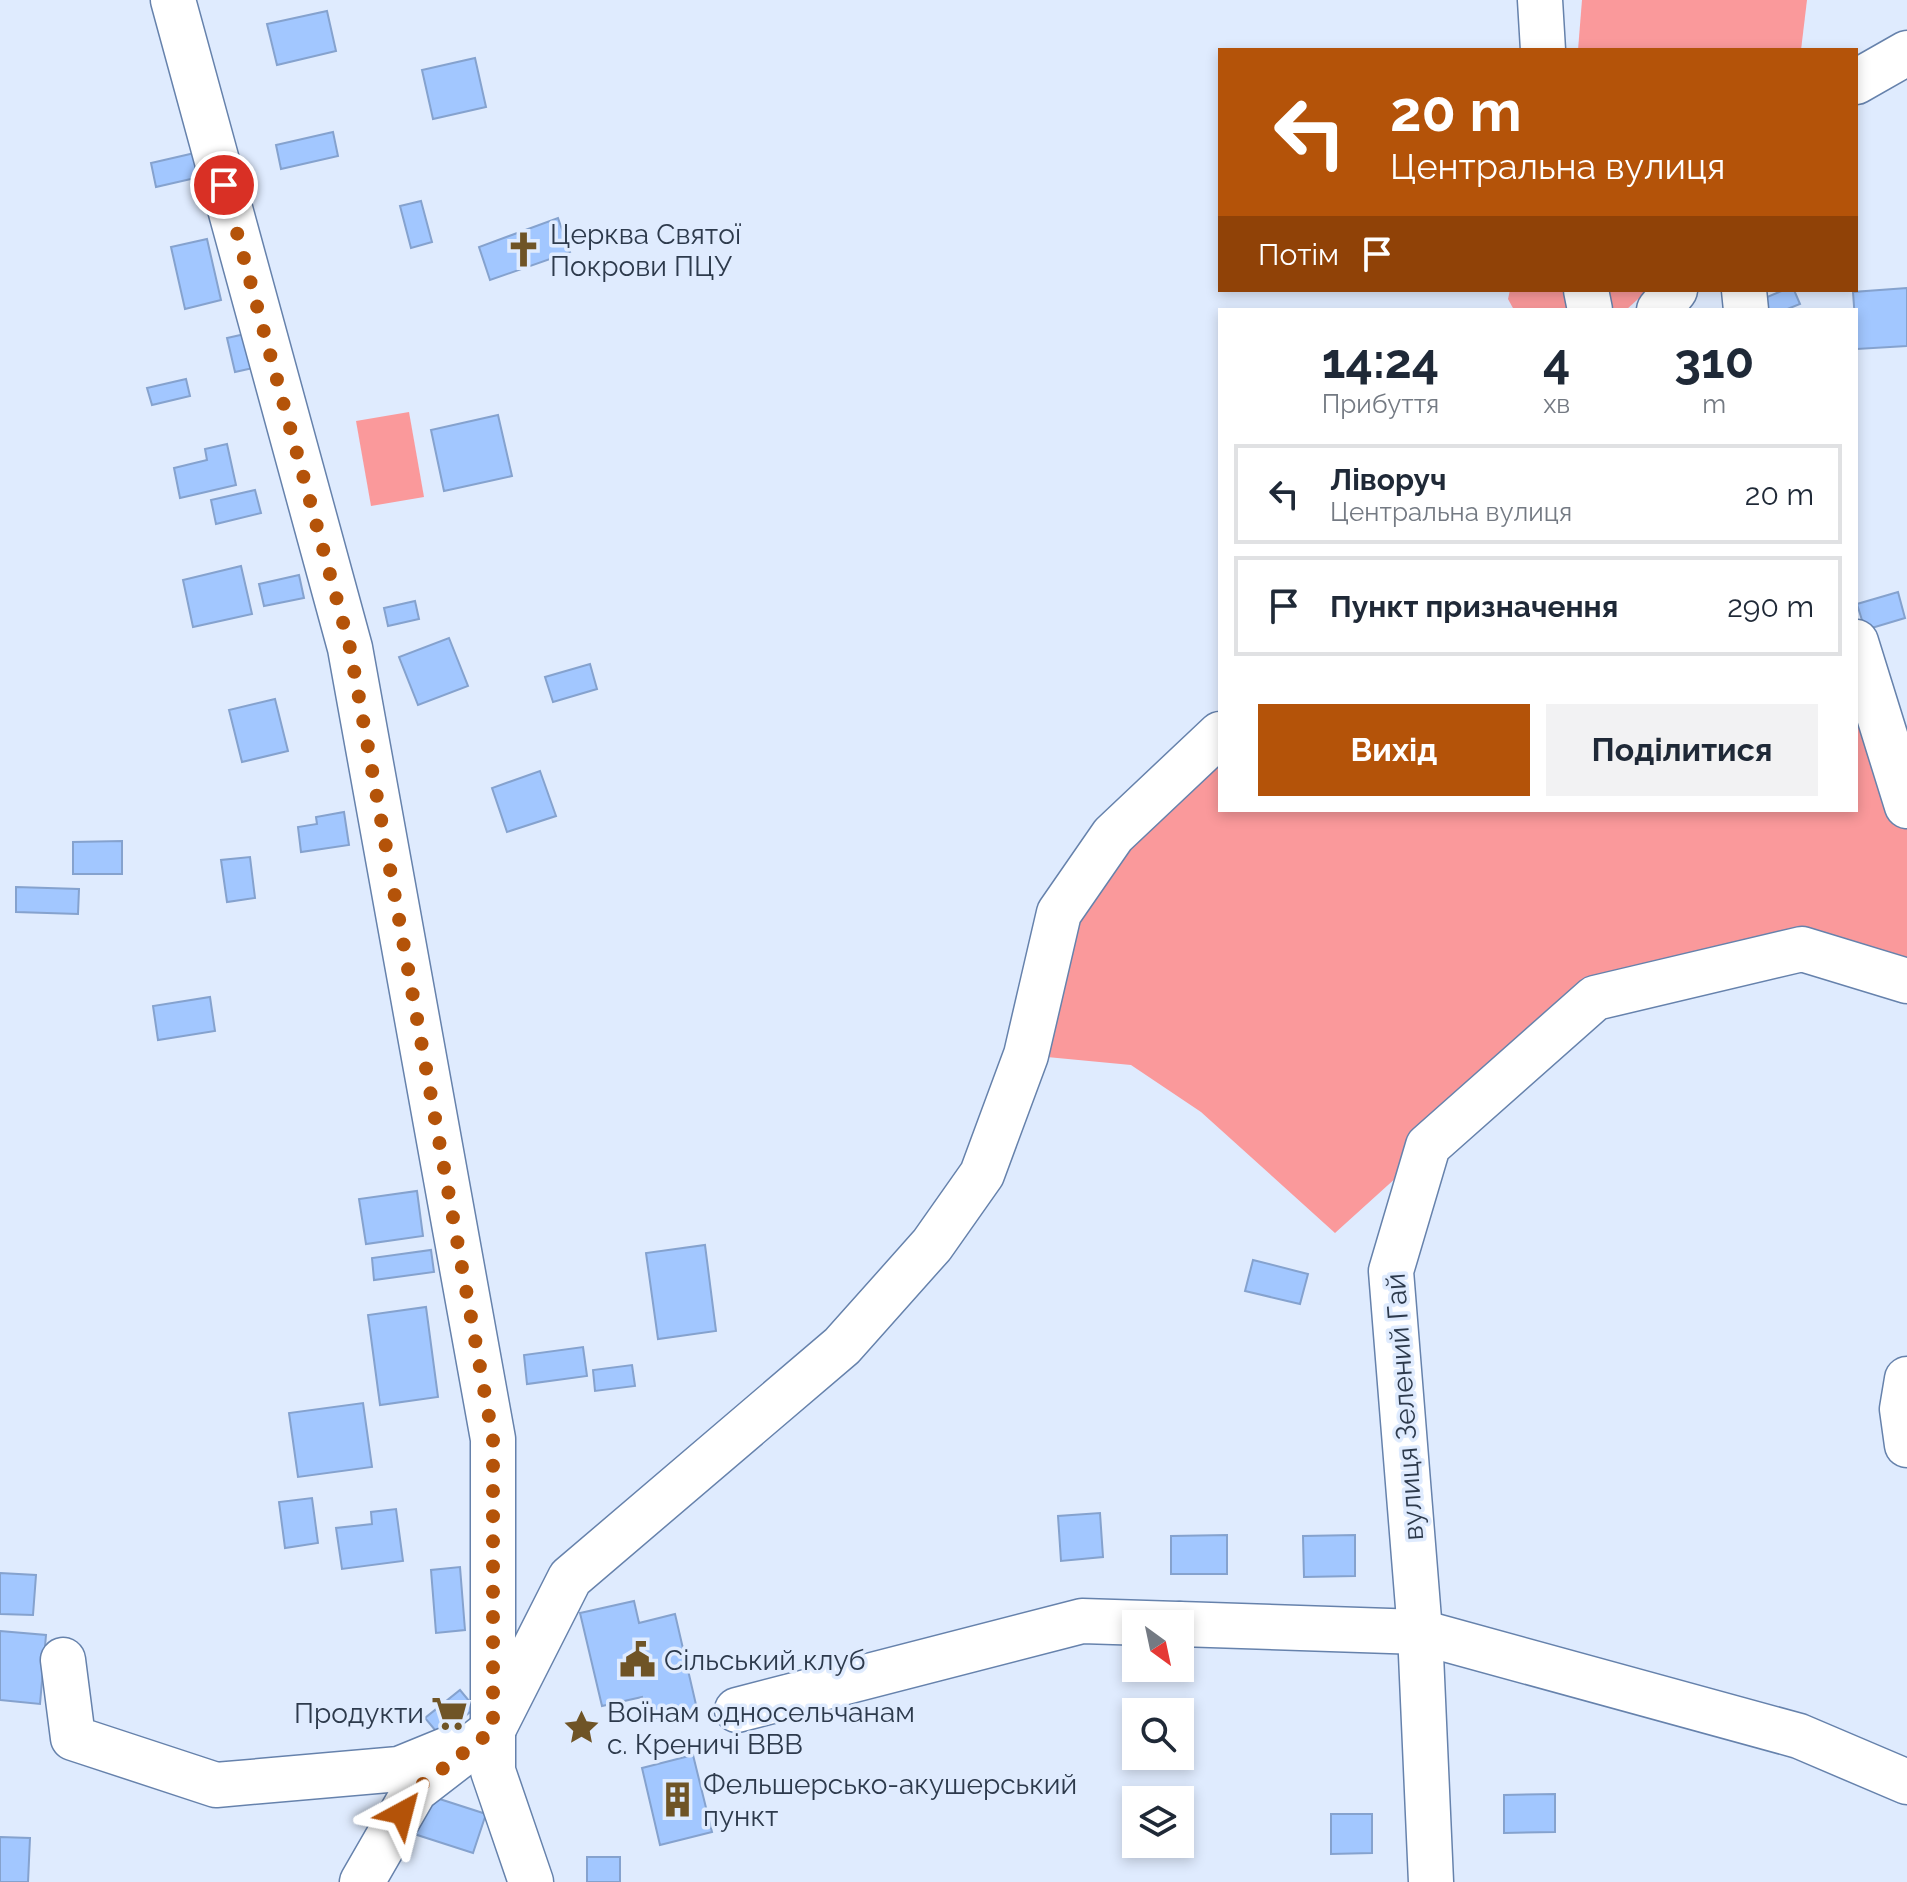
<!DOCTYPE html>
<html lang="uk">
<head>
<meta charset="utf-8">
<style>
  body { margin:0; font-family:Raleway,sans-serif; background:#f2f2f3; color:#1f2937; height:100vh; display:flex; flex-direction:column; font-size:30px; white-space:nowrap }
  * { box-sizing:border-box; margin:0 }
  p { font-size:26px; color:#747a83 }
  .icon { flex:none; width:44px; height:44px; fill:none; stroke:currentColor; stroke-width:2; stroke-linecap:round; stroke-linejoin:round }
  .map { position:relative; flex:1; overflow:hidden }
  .drawer { position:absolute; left:1218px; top:308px; width:640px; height:504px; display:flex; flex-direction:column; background:#fff; border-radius:0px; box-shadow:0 4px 12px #0003 }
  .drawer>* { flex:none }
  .hud { position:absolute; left:1218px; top:48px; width:640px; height:244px; border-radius:0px; box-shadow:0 4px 12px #0003; background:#b45309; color:#fff; overflow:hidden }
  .needle { width:52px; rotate:147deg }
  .tools { position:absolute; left:1122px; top:1610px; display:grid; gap:16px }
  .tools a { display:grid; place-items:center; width:72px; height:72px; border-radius:0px; background:#fff; box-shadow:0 4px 12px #0003; font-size:40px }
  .pin { position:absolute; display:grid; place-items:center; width:68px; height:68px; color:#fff; margin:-34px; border:4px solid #fff; border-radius:50%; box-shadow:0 2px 8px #0007 }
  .me { position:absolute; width:88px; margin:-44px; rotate:38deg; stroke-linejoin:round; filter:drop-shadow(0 0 6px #0008) }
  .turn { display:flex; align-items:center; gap:28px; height:168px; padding:0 40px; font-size:36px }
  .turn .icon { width:104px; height:104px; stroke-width:2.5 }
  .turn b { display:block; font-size:56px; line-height:68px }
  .then { display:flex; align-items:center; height:76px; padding:0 40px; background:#0003; gap:16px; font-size:30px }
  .eta { display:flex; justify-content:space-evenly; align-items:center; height:136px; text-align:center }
  .eta b { font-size:48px; font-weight:700; line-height:56px }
  .cta { display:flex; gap:16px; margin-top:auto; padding:16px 40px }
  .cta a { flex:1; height:92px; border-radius:0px; background:#b45309; color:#fff; font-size:32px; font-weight:700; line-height:92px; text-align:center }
  .cta a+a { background:#f2f2f3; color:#1f2937 }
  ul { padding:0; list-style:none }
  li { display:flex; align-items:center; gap:24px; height:100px; margin:0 16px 12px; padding:0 24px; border:4px solid #e0e1e3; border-radius:0px }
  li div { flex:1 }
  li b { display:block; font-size:30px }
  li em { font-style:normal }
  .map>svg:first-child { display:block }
  .green { fill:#fa999b }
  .building { fill:#a2c7ff; stroke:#85a2ce; stroke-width:2 }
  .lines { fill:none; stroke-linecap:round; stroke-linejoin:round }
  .minor-casing { stroke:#6682ac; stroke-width:47 }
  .minor { stroke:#fff; stroke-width:44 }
  .route { stroke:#b45309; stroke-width:14; stroke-dasharray:0 25.2 }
  .labels { text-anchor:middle; stroke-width:7; stroke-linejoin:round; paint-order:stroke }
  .poi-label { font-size:28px; fill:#2d3a4c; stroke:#dfebfe; text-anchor:start }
  .street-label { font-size:28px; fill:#2d3a4c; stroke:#dfebfe }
</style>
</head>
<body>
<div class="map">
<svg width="1907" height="1882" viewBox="0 0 1907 1882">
  <rect width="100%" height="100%" fill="#dfebfe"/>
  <g class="green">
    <polygon points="1582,0 1807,0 1801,50 1578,50"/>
    <polygon points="1510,290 1648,290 1626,310 1514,310 1508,299"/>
    <polygon points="409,412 424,497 371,506 356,421"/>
    <polygon points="1856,642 1907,806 1907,981 1802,949 1595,998 1335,1233 1201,1112 1131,1065 1026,1055 1059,913 1220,734 1220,810 1856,810"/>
  </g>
  <g class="building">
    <polygon points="327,11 336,51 277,65 267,24"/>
    <polygon points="475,58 486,107 433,119 422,70"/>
    <polygon points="333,132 338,156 281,169 276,145"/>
    <polygon points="199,152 204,176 156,187 151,163"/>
    <polygon points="421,201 432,242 411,248 400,206"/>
    <polygon points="558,218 570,252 490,280 479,247"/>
    <polygon points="207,239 221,300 185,309 171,247"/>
    <polygon points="1907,288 1907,346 1857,349 1853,292"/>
    <polygon points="1784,290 1794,290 1800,304 1785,310 1756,310 1753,303"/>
    <polygon points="245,334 253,368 235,372 227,338"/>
    <polygon points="186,379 190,396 152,405 147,388"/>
    <polygon points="498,415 512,476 444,491 431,430"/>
    <polygon points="227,444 236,485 180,498 174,468 207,460 205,449"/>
    <polygon points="255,490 261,513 216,524 211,500"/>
    <polygon points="241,566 252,614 193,627 183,580"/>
    <polygon points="299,575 304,598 264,606 259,584"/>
    <polygon points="1898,592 1905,618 1865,630 1857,604"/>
    <polygon points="415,601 419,619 388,626 384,608"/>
    <polygon points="449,638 468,686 418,705 399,657"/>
    <polygon points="590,664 597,689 553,702 545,677"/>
    <polygon points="275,699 288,751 242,762 229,710"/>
    <polygon points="540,771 556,816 507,832 492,788"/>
    <polygon points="344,812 349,845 301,852 298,827 317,824 316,817"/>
    <polygon points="122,841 122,874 73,874 73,842"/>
    <polygon points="250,857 255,898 227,902 221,860"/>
    <polygon points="16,887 79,889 78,914 16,912"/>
    <polygon points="210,997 215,1031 158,1040 153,1006"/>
    <polygon points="417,1191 423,1236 366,1244 359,1199"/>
    <polygon points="705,1245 716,1331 658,1339 646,1253"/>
    <polygon points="431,1250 434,1272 374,1280 372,1258"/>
    <polygon points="1253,1260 1308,1274 1300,1304 1245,1291"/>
    <polygon points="426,1307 438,1397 380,1405 368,1315"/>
    <polygon points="583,1347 587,1376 527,1384 524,1355"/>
    <polygon points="632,1365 635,1386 595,1391 593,1370"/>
    <polygon points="363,1403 372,1467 298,1477 289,1413"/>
    <polygon points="312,1498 318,1543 285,1548 279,1502"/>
    <polygon points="396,1509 403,1561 342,1569 336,1528 372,1524 371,1512"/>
    <polygon points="1100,1513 1103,1557 1061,1561 1058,1516"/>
    <polygon points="1227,1535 1227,1574 1171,1574 1171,1536"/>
    <polygon points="1355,1535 1355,1576 1304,1577 1303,1536"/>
    <polygon points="460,1567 465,1630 436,1633 431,1570"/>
    <polygon points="0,1573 36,1575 33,1615 0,1614"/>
    <polygon points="634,1601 639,1623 675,1614 697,1709 647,1720 642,1697 602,1706 580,1613"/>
    <polygon points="0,1631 46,1635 40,1704 0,1700"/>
    <polygon points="460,1690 475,1708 440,1736 425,1718"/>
    <polygon points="693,1755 712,1832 660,1845 642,1768"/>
    <polygon points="421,1793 486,1814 473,1853 408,1832"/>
    <polygon points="1555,1794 1555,1832 1504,1833 1504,1795"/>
    <polygon points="1331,1814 1372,1814 1372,1853 1331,1854"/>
    <polygon points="0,1837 30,1838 28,1882 0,1882"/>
    <rect x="587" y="1857" width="33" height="25"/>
  </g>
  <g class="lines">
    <defs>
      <g id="minor">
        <polyline points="173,0 350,648 493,1439 493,1771 531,1882"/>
        <polyline points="1540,0 1543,50"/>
        <polyline points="1856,82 1907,53"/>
        <polyline points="1586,290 1590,310"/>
        <polyline points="1744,290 1746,310"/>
        <polyline points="1659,310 1675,290"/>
        <polyline points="1856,642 1907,806"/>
        <polyline points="1907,1379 1902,1409 1907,1445"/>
        <polyline points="1180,1624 1420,1632 1799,1736 1907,1782"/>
        <polyline points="63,1660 73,1738 216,1785 399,1769 448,1749"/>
        <polyline points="737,1710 1082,1621 1178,1624"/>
        <polyline points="362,1882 415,1790 493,1730 570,1578 842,1346 932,1245 982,1174 1026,1055 1059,913 1113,835 1220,734"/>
        <polyline points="1431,1882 1420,1632 1391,1271 1428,1146 1595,998 1802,949 1907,981"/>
      </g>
    </defs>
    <use href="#minor" class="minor-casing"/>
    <use href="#minor" class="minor"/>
  </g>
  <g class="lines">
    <polyline class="route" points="224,185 350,648 493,1439 493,1730 415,1790 402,1813"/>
  </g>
  <defs>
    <symbol id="church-bare" viewBox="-9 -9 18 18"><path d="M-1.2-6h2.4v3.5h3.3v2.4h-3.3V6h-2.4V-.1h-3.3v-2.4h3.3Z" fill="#6f5426" stroke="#dfebfe" stroke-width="2.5" paint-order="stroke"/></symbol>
    <symbol id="civic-bare" viewBox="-9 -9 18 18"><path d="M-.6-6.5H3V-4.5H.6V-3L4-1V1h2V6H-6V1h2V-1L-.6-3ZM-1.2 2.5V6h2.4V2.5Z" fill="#6f5426" stroke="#dfebfe" stroke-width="2.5" paint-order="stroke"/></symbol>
    <symbol id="supermarket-bare" viewBox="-9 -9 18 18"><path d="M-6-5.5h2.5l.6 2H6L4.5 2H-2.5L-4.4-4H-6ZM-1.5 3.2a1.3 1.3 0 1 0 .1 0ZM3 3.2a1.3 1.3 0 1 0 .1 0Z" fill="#6f5426" stroke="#dfebfe" stroke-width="2.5" paint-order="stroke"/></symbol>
    <symbol id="sight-bare" viewBox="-9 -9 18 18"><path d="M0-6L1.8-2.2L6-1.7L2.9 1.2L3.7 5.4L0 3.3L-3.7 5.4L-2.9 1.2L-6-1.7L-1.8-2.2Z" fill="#6f5426" stroke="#dfebfe" stroke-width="2.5" paint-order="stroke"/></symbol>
    <symbol id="building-bare" viewBox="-9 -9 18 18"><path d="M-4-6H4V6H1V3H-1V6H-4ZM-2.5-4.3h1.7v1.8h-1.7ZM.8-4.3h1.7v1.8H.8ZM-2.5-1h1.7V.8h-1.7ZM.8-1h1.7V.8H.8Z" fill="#6f5426" stroke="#dfebfe" stroke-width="2.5" paint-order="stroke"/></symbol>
  </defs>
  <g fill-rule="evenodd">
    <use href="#church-bare" x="498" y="224" width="51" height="51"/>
    <use href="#civic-bare" x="612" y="1634" width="51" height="51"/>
    <use href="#supermarket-bare" x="424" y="1688" width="51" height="51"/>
    <use href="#sight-bare" x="556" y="1702" width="51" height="51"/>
    <use href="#building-bare" x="652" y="1774" width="51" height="51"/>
  </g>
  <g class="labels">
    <g class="poi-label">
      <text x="550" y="244">Церква Святої<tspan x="550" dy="32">Покрови ПЦУ</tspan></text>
      <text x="664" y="1670">Сільський клуб</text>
      <text x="607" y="1722">Воїнам односельчанам<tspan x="607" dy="32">с. Креничі ВВВ</tspan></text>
      <text x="424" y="1723" text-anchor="end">Продукти</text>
      <text x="703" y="1794">Фельшерсько-акушерський<tspan x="703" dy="32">пункт</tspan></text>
    </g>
    <g class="street-label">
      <text transform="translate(1404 1407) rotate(-94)" y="10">вулиця Зелений Гай</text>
    </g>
  </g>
</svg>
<div class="tools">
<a><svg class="needle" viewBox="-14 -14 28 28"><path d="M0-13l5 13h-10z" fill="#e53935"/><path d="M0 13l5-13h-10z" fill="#747a83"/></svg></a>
<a><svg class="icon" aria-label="search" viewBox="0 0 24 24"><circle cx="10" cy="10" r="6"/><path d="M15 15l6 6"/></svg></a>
<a><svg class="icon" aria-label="layers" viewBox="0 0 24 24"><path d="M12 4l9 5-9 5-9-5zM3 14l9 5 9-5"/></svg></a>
</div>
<div class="pin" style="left:224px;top:185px;background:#d93025"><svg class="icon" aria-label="arrive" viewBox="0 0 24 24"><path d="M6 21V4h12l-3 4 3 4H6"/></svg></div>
<svg class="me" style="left:402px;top:1813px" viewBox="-20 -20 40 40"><path d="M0-17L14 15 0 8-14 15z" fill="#b45309" stroke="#fff" stroke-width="4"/></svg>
<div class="hud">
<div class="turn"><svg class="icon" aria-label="left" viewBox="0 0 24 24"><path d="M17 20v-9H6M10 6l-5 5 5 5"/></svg><div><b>20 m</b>Центральна вулиця</div></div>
<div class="then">Потім<svg class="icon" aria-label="arrive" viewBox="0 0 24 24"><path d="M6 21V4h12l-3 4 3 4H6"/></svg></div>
</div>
<section class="drawer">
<div class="eta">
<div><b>14:24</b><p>Прибуття</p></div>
<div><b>4</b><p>хв</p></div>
<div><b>310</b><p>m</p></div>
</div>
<ul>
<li><svg class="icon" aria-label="left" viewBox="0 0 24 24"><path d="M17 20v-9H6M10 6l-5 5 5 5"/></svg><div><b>Ліворуч</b><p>Центральна вулиця</p></div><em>20 m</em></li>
<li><svg class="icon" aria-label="arrive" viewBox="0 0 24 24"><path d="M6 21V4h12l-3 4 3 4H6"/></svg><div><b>Пункт призначення</b></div><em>290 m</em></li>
</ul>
<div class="cta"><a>Вихід</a><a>Поділитися</a></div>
</section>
</div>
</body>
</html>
